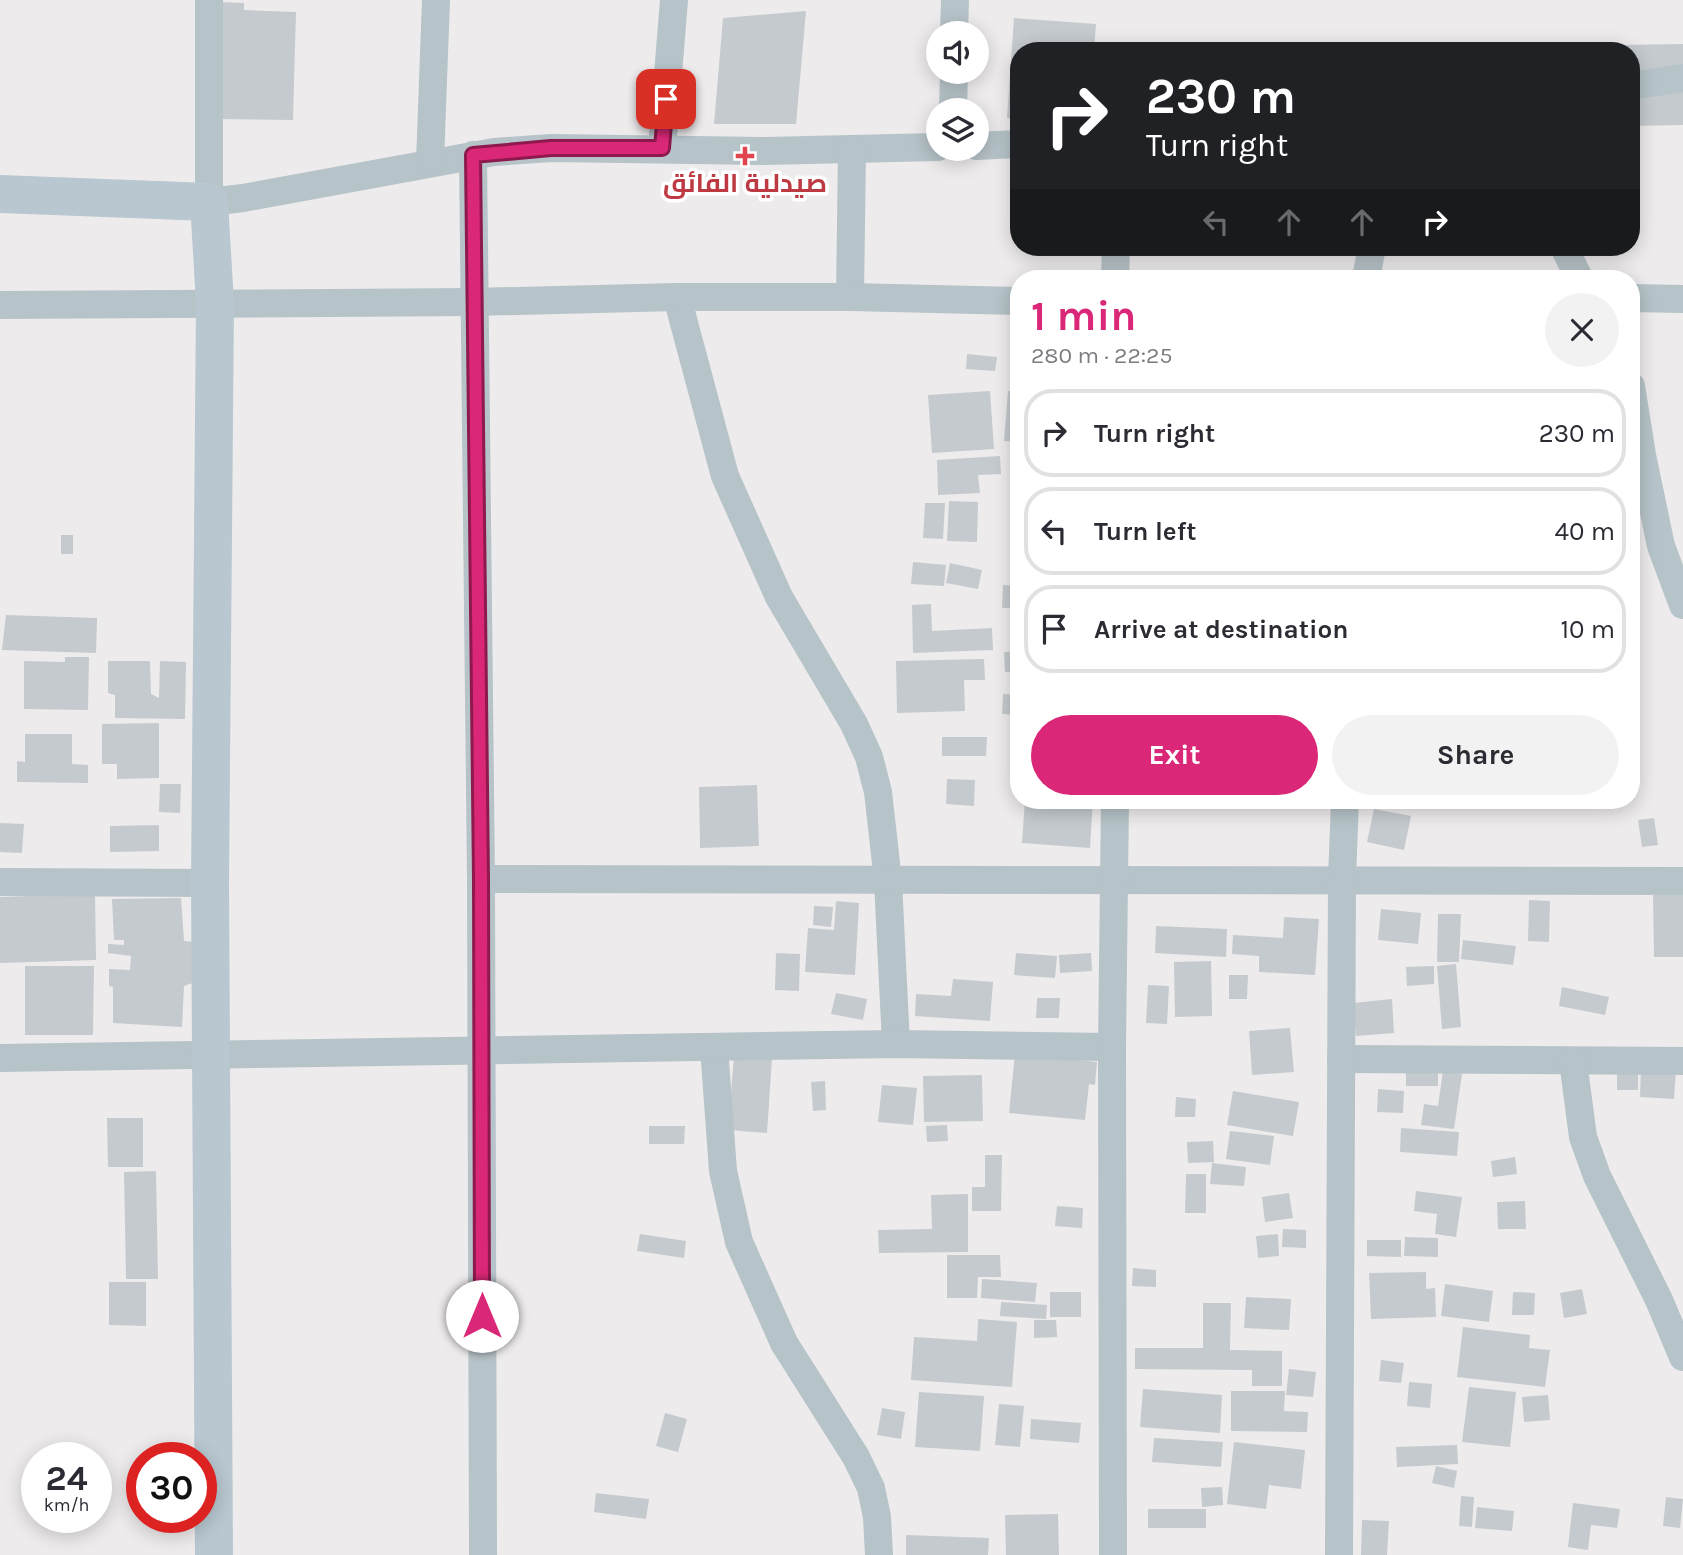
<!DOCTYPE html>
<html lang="en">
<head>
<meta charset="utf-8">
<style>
  body { margin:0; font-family:Karla,Cairo,sans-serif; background:#f2f2f3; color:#2b2b33; height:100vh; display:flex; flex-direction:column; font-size:26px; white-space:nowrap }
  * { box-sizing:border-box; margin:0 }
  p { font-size:23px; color:#7c7c81 }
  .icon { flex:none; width:38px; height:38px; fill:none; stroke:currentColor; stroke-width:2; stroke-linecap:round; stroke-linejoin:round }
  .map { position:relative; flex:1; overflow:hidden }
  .panel { position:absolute; left:1010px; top:270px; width:630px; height:539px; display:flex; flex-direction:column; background:#fff; border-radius:28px; box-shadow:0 4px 18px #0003 }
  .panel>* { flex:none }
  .banner { position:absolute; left:1010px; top:42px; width:630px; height:214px; border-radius:28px; box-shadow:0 4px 18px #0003; background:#202124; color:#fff; overflow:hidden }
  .buttons { position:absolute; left:926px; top:21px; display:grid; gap:14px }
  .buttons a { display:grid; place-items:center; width:63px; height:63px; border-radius:50%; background:#fff; box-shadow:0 4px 18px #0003; font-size:35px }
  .speed { position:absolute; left:21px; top:1442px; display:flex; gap:14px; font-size:35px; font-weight:700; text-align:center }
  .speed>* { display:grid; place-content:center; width:91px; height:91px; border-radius:50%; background:#fff; box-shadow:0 4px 18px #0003; line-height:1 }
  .speed small { font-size:18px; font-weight:400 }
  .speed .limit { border:10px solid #d22; background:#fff; color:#111 }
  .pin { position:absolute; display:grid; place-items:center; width:60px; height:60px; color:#fff; margin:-30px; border-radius:14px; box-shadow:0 4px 10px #0006 }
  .me { position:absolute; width:77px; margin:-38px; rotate:0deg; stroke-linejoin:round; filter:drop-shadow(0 0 5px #0008) }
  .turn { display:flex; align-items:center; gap:24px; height:147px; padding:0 21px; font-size:32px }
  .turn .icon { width:91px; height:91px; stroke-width:2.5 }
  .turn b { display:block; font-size:49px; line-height:60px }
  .lanes { display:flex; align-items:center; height:66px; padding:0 21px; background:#0003; justify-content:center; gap:35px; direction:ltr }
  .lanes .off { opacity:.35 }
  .round { display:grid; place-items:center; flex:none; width:74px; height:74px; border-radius:37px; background:#f2f2f3 }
  .overview { display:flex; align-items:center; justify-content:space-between; height:119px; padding:0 21px }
  h1 { font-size:42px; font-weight:700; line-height:52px; color:#db2777 }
  .action { display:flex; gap:14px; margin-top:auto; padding:14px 21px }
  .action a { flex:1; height:80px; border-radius:42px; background:#db2777; color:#fff; font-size:28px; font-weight:700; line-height:80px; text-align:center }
  .action a+a { background:#f2f2f3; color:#2b2b33 }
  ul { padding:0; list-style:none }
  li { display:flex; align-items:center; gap:21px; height:88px; margin:0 14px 10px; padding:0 7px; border:4px solid #e1e1e2; border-radius:28px }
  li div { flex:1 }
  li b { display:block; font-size:26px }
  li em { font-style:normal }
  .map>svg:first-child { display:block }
  .building { fill:#c5cace }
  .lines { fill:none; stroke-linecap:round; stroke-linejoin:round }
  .street { stroke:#b6c3c8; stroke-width:28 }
  .secondary { stroke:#b8c7d0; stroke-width:38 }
  .route-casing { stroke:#8e194d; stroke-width:18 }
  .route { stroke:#db2777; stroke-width:12 }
  .health-dot { fill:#e0444e; stroke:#fff; stroke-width:2.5 }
  .labels { text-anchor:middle; stroke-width:7; stroke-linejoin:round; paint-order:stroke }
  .health-label { font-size:26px; font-weight:bold; fill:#be3a42; stroke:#fff }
</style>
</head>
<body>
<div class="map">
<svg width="1683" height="1555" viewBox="0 0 1683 1555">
  <rect width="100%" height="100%" fill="#eeebec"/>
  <g class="building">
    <polygon points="219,2 244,3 244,10 296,12 293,120 216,119"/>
    <polygon points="806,11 796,124 714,124 723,18"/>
    <polygon points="1014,18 1096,24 1094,51 1018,51 1018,119 1007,118"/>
    <polygon points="1683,44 1683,125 1631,126 1631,51 1619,51 1618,45"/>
    <polygon points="967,354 997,357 995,371 966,369"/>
    <polygon points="990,391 994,449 932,453 928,395"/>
    <polygon points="1008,391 1018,392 1018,442 1004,441"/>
    <polygon points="1000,456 1001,474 978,475 980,493 938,495 937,460"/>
    <polygon points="949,501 978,502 977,542 947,541"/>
    <polygon points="925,503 945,503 943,539 923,538"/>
    <rect x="61" y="535" width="12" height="19"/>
    <polygon points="1015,544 1018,544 1018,580 1010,579"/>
    <polygon points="913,562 946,565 944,586 911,584"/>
    <polygon points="950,563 982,570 978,589 946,583"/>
    <polygon points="1003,585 1018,586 1018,608 1002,608"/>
    <polygon points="931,604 932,631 992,628 993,650 913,653 912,605"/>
    <polygon points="6,615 97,618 96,653 2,650"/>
    <polygon points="1018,651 1018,672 1005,672 1004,652"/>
    <polygon points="65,657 89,657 88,710 24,709 24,661 65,662"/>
    <polygon points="984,659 985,680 964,680 965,711 897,713 896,661"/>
    <polygon points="108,661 150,661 151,694 159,698 160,661 186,662 185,719 115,718 115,695 108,693"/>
    <polygon points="1003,694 1018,695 1018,715 1002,714"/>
    <polygon points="159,723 159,778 117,779 117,764 102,764 102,724"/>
    <polygon points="25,734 72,734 72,764 88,765 88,783 17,782 17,761 25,762"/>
    <polygon points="942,737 987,737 986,756 942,756"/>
    <polygon points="947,779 975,780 974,806 946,804"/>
    <polygon points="160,784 181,784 180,813 159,812"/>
    <polygon points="757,785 759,846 700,848 699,787"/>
    <polygon points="1025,800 1093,800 1090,848 1022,843"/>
    <polygon points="1405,800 1447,800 1447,804 1405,802"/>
    <polygon points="1374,809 1411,816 1404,850 1367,842"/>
    <polygon points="1654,818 1658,845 1642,847 1638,820"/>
    <polygon points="0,823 24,824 22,853 0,852"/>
    <polygon points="159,825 159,851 110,852 110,826"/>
    <polygon points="95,894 96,960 0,963 0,897"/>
    <polygon points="1653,895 1683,895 1683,957 1654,957"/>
    <polygon points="181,898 184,941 196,942 198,981 184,986 182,1027 113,1023 113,987 109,986 109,969 130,970 131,956 108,953 108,944 124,945 124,940 114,940 112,899"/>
    <polygon points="1529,900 1550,901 1549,942 1528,941"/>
    <polygon points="836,901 859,903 855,975 805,972 808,928 834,930"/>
    <polygon points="814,906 833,907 831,927 813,925"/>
    <polygon points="1381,909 1421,913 1418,944 1378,940"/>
    <polygon points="1438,914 1461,914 1459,962 1437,962"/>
    <polygon points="1284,917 1319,919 1315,975 1259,972 1259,956 1232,954 1233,935 1283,938"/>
    <polygon points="1156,926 1227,929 1226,957 1155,953"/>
    <polygon points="1463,940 1516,946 1513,965 1461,959"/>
    <polygon points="776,953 800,954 799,991 775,990"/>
    <polygon points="1016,953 1057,956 1055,978 1014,975"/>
    <polygon points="1091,953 1092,971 1060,973 1059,955"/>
    <polygon points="1211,961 1212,1016 1175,1017 1174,962"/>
    <polygon points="1456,964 1461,1027 1442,1029 1437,966"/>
    <polygon points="25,966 94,966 93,1035 25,1035"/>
    <polygon points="1434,966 1434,984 1407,986 1406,967"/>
    <polygon points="1229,975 1248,975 1247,999 1229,999"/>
    <polygon points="953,979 993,982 990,1021 915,1016 916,994 951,996"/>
    <polygon points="1148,985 1169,986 1167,1024 1146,1023"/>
    <polygon points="1562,987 1609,997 1605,1015 1559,1006"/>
    <polygon points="836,993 867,999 863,1020 831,1014"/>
    <polygon points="1037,998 1060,998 1059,1018 1036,1018"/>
    <polygon points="1392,999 1394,1033 1356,1036 1353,1003"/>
    <polygon points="1290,1028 1294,1072 1252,1075 1249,1031"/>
    <polygon points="1015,1053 1097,1062 1095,1085 1089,1084 1085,1120 1009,1113"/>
    <polygon points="734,1056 772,1058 767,1133 728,1130"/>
    <polygon points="1641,1067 1676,1068 1674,1099 1640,1097"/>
    <polygon points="1438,1068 1438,1086 1406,1086 1406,1069"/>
    <rect x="1617" y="1070" width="21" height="20"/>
    <polygon points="1443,1071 1462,1074 1454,1129 1421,1125 1424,1104 1438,1106"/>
    <polygon points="982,1075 983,1121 924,1122 923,1076"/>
    <polygon points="825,1081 826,1110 813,1111 811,1082"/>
    <polygon points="882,1085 917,1088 913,1125 878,1122"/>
    <polygon points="1378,1089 1404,1091 1403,1113 1377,1112"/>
    <polygon points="1233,1091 1299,1102 1293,1136 1227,1125"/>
    <polygon points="1176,1097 1196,1099 1195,1117 1175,1117"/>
    <polygon points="107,1118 143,1118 143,1167 108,1167"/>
    <polygon points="947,1125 948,1141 927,1142 926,1126"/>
    <polygon points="649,1126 685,1126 684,1144 649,1144"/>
    <polygon points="1401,1128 1459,1132 1457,1156 1400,1152"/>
    <polygon points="1230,1131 1274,1136 1270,1165 1226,1159"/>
    <polygon points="1213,1141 1214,1162 1188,1163 1187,1142"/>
    <polygon points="985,1155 1002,1155 1001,1211 972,1211 972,1187 985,1187"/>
    <polygon points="1515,1157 1517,1174 1493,1177 1491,1161"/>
    <polygon points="1212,1163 1246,1167 1244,1186 1210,1184"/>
    <polygon points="156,1171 158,1279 126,1279 124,1172"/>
    <polygon points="1186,1174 1206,1174 1206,1213 1185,1213"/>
    <polygon points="1416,1191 1462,1197 1456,1237 1435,1234 1437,1214 1414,1211"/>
    <polygon points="1289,1193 1293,1218 1265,1222 1262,1197"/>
    <polygon points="968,1194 968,1252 879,1253 878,1230 932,1229 931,1195"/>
    <polygon points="1525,1201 1526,1229 1498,1229 1497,1202"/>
    <polygon points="1057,1206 1083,1208 1082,1228 1055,1226"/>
    <polygon points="1283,1229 1306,1230 1306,1248 1282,1247"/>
    <polygon points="640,1234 686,1241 684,1258 637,1251"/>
    <polygon points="1278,1234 1279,1256 1258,1258 1256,1236"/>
    <polygon points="1405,1237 1438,1238 1438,1257 1404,1256"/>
    <polygon points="1367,1240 1401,1240 1401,1257 1367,1256"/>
    <polygon points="947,1255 1000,1255 1001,1277 978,1277 977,1298 947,1298"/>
    <polygon points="1133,1268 1156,1270 1156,1287 1132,1286"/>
    <polygon points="1426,1272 1426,1289 1435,1288 1436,1317 1371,1319 1369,1273"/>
    <polygon points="982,1279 1037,1283 1035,1302 981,1298"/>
    <polygon points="109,1282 146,1282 146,1326 109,1325"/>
    <polygon points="1445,1284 1493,1291 1489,1322 1441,1316"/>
    <polygon points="1582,1289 1587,1314 1564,1318 1560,1293"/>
    <rect x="1050" y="1292" width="31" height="25"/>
    <polygon points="1513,1292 1535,1293 1534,1315 1512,1315"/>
    <polygon points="1246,1297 1291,1299 1289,1330 1244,1328"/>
    <polygon points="1001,1302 1047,1305 1046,1319 1000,1316"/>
    <polygon points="1203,1303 1231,1303 1230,1350 1282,1351 1282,1386 1252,1386 1252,1370 1135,1369 1135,1348 1203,1348"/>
    <polygon points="978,1319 1017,1322 1012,1387 911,1380 914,1337 977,1341"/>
    <polygon points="1034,1320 1056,1320 1057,1337 1034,1338"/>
    <polygon points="1463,1327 1530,1335 1529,1348 1550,1350 1545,1387 1457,1377"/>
    <polygon points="1381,1360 1404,1363 1401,1383 1379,1381"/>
    <polygon points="1289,1369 1316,1372 1313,1397 1286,1395"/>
    <polygon points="1409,1382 1432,1384 1430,1408 1407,1406"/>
    <polygon points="1469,1387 1516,1392 1510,1447 1462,1442"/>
    <polygon points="1143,1389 1222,1395 1220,1433 1140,1427"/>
    <polygon points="1231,1391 1285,1391 1284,1411 1308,1412 1307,1432 1231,1431"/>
    <polygon points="919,1392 984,1396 980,1451 915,1447"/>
    <polygon points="1548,1395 1550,1420 1524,1422 1522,1397"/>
    <polygon points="999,1404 1024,1406 1020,1447 995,1445"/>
    <polygon points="882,1408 905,1412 901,1439 877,1435"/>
    <polygon points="665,1413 687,1419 678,1452 656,1446"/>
    <polygon points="1031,1419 1081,1423 1079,1443 1030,1439"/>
    <polygon points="1154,1438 1223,1442 1221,1467 1152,1462"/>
    <polygon points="1234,1442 1305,1450 1301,1489 1269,1485 1266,1509 1227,1504"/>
    <polygon points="1457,1445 1458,1464 1397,1467 1396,1447"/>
    <polygon points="1436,1466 1457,1471 1454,1488 1432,1483"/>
    <polygon points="1222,1487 1223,1505 1202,1507 1201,1488"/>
    <polygon points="596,1493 649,1499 646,1519 594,1512"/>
    <polygon points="1461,1496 1474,1497 1472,1527 1459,1526"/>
    <polygon points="1666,1497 1683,1499 1680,1528 1663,1526"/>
    <polygon points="1573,1503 1620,1509 1617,1528 1591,1525 1588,1550 1568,1547"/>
    <polygon points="1477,1507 1514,1511 1512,1531 1475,1528"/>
    <rect x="1148" y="1509" width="58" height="19"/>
    <polygon points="1058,1514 1059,1555 1006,1555 1005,1515"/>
    <polygon points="1362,1520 1389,1521 1387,1555 1361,1555"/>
    <polygon points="906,1535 989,1538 988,1555 906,1555"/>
  </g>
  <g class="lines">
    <g class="street">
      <polyline points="209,0 209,202 243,198 494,152 551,148 765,151 938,147"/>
      <polyline points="954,33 955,0"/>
      <polyline points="1631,86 1683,78"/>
      <polyline points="953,110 954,72"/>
      <polyline points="976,146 1018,144"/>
      <polyline points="662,148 674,0"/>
      <polyline points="473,155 481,879 483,1555"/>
      <polyline points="430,162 436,0"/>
      <polyline points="1564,247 1579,278"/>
      <polyline points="1115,278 1116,247"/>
      <polyline points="1366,278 1372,247"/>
      <polyline points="677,297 725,476 779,597 854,724 869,757 878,792 888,881 896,1044"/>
      <polyline points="850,297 852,149"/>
      <polyline points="1631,298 1683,299"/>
      <polyline points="0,305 474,302 677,297 850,297 1018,301"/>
      <polyline points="1631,386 1642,455 1661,546 1683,605"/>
      <polyline points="481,879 1683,881"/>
      <polyline points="0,882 210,883"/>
      <polyline points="714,1047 723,1171 739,1242 784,1343 856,1457 871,1488 877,1517 879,1555"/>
      <polyline points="0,1058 896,1044 1112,1047"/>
      <polyline points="1341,1059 1683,1061"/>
      <polyline points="1573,1061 1583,1137 1597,1176 1659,1300 1683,1357"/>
      <polyline points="1113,1555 1112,1047 1115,800"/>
      <polyline points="1339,1555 1342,879 1345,800"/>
    </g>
    <polyline class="secondary" points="0,194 209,202 215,303 210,883 214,1555"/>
  </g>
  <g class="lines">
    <defs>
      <polyline id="route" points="482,1316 481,879 473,155 551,148 662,148 666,99"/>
    </defs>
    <use href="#route" class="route-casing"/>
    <use href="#route" class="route"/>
  </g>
  <path class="health-dot" d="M741.5 145.5h7v7h7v7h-7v7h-7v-7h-7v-7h7z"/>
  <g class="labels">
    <g class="health-label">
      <text x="745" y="192">صيدلية الفائق</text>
    </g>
  </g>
</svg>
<div class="buttons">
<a><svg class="icon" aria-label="sound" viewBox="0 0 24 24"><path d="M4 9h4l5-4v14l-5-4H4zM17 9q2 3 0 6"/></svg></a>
<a><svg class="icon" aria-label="layers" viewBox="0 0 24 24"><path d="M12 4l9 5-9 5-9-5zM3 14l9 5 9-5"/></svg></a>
</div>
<div class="speed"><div>24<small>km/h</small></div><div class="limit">30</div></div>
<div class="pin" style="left:666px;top:99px;background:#d93025"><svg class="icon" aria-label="arrive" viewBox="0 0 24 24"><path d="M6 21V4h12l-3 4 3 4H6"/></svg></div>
<svg class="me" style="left:482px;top:1316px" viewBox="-20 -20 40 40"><circle r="19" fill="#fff"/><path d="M0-13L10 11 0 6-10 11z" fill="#db2777"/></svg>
<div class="banner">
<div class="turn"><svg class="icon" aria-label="right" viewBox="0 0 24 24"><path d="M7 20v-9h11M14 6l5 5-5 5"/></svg><div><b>230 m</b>Turn right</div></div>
<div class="lanes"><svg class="icon off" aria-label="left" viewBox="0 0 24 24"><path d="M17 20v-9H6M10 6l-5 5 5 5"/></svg><svg class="icon off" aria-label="ahead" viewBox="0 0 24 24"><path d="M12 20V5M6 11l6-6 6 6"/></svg><svg class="icon off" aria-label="ahead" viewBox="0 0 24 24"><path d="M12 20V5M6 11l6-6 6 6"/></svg><svg class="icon" aria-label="right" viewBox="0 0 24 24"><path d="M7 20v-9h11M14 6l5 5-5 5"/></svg></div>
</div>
<section class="panel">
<div class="overview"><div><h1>1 min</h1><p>280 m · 22:25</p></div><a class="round"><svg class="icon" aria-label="close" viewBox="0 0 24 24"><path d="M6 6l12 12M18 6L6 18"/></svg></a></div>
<ul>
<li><svg class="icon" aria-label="right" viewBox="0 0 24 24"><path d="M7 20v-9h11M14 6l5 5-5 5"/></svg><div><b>Turn right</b></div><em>230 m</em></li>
<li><svg class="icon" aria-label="left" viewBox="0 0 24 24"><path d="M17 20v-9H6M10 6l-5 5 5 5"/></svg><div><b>Turn left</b></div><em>40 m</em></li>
<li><svg class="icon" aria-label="arrive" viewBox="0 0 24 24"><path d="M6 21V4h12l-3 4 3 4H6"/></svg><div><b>Arrive at destination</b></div><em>10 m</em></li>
</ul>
<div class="action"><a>Exit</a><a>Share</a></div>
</section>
</div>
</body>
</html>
